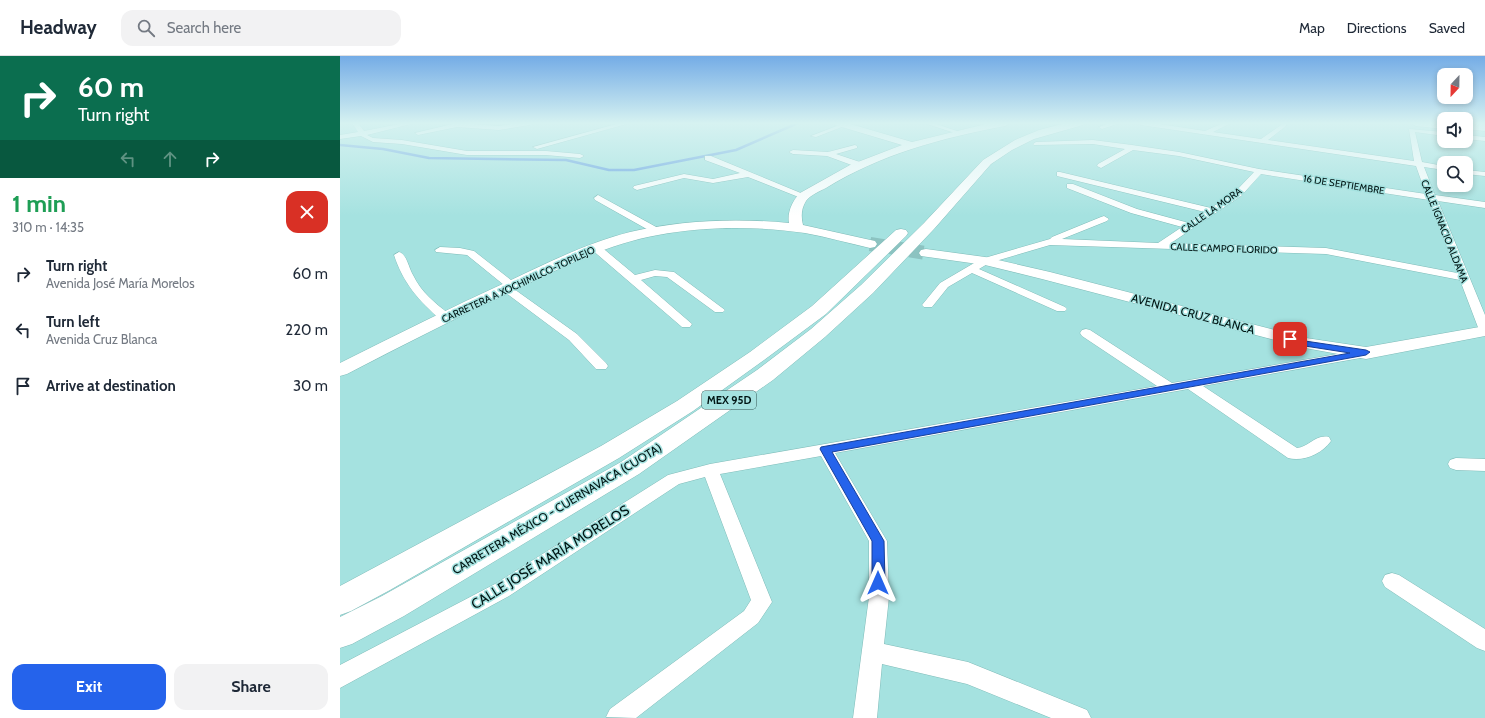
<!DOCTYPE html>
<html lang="en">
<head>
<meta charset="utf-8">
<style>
  body { margin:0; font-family:Cabin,sans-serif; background:#f2f2f3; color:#1f2937; height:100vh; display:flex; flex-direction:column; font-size:15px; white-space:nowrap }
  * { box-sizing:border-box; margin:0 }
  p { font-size:13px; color:#747a83 }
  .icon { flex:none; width:22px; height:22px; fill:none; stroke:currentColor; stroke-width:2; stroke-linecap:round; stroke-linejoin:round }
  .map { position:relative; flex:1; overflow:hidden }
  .panel { display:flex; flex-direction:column; background:#fff; width:340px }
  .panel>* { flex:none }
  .hud { background:#0b6e4f; color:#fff; overflow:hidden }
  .needle { width:26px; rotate:202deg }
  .fabs { position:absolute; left:1097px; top:12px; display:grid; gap:8px }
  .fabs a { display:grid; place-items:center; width:36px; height:36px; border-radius:8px; background:#fff; box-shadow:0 2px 6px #0003; font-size:20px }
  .pin { position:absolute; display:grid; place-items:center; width:34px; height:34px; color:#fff; margin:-17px; border-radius:8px; box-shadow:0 2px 6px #0006 }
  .me { position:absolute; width:44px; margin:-22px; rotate:0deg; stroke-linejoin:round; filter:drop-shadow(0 0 3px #0008) }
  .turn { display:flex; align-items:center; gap:14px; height:84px; padding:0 12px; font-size:18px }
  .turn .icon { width:52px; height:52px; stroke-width:2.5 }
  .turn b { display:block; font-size:28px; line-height:34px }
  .lanes { display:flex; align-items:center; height:38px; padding:0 12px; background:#0003; justify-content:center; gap:20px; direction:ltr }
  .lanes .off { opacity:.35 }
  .round { display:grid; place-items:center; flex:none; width:42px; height:42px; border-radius:12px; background:#f2f2f3 }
  .headline { display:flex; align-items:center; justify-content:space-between; height:68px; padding:0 12px }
  h1 { font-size:24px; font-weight:700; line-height:30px; color:#1e9e55 }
  .action { display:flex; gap:8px; margin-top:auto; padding:8px 12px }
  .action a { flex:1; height:46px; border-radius:12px; background:#2563eb; color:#fff; font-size:16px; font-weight:700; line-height:46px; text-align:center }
  .action a+a { background:#f2f2f3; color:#1f2937 }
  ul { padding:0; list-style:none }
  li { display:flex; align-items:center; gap:12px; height:56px; padding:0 12px }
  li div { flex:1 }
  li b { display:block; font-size:15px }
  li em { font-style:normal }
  header { display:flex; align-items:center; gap:24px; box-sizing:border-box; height:56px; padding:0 20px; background:#fff; border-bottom:1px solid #e0e1e3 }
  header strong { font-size:19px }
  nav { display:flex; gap:22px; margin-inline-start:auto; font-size:14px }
  .search { width:280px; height:36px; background:#f2f2f3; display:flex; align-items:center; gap:10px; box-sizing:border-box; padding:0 14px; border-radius:12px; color:#747a83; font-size:15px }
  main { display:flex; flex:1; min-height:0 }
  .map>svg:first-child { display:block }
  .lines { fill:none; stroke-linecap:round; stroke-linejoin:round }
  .stream { stroke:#67a0e2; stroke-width:2.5 }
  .secondary-tunnel { stroke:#8cc3c1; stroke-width:14; stroke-dasharray:14 6; stroke-linecap:butt }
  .minor-casing { stroke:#7fbbb8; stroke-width:1 }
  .secondary-casing { stroke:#7fbbb8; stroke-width:1 }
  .motorway-casing { stroke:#7fbbb8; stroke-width:1 }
  .minor { fill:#fff; fill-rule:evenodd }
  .secondary { fill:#fff; fill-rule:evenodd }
  .motorway { fill:#fff; fill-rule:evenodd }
  .route { fill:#2563eb; stroke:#184099 }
  .labels { text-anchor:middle; stroke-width:3; stroke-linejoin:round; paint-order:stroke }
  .far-street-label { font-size:10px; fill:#001514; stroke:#a5e2e0 }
  .shield { fill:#a5e2e0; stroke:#325251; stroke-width:1 }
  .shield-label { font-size:11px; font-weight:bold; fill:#001514 }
  .street-label { font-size:12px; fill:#001514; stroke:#a5e2e0 }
  .near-street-label { font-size:14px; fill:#001514; stroke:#a5e2e0 }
</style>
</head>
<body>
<header>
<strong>Headway</strong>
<div class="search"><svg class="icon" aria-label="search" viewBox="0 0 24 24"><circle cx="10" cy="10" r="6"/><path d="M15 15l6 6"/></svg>Search here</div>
<nav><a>Map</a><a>Directions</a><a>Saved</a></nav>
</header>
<main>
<section class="panel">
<div class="hud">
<div class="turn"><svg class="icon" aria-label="right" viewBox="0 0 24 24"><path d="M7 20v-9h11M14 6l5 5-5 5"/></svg><div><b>60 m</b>Turn right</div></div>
<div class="lanes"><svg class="icon off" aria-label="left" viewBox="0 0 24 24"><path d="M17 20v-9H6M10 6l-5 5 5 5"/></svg><svg class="icon off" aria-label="ahead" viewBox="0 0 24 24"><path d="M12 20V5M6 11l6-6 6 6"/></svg><svg class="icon" aria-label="right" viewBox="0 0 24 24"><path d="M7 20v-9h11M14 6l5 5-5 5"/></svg></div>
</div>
<div class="headline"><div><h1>1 min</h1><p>310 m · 14:35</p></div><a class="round" style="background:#d93025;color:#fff"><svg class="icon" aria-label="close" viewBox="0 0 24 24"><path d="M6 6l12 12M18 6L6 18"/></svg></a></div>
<ul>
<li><svg class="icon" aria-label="right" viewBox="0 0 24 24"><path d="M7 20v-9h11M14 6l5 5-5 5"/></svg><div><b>Turn right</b><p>Avenida José María Morelos</p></div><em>60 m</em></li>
<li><svg class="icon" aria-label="left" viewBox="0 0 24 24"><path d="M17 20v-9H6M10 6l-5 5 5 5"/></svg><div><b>Turn left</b><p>Avenida Cruz Blanca</p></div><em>220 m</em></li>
<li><svg class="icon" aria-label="arrive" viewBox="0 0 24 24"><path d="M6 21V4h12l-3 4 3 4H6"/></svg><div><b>Arrive at destination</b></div><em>30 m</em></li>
</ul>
<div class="action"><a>Exit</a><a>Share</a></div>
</section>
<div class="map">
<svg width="1145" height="662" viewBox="0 0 1145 662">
  <rect width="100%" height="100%" fill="#a5e2e0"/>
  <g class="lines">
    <g class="stream">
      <polyline points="556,67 590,67"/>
      <polyline points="0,89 43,93 89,102 226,104 269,114 294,114 396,94 458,67"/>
    </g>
    <polyline class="secondary-tunnel" points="530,188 586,197"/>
    <defs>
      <g id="minor">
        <polygon points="12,67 18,67 24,75 64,67 75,67 27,79 33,82 62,84 127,95 206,95 240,98 244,100 240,102 206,99 127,99 62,88 33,86 21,80 0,83 0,79 18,76"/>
        <polygon points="117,67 159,70 179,67 193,67 190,69 159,74 117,71 78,79 75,77"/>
        <polygon points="280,67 290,67 197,93 193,91"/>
        <polygon points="584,67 593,67 620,76 615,77"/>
        <polygon points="770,67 780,67 762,73 759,71"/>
        <path d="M798,67H813L865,75L883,67H891L873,76L921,83L944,67L946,68V70L928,84L1074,105L1069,73L1104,76V80L1075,76L1082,106L1104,110V114L1084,111L1095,139L1145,146V152L1098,145L1145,259V278L1141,277L1139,274L1120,224L986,198L710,189L649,207L639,213L725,251L727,253L725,255H717L632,217L608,231L592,251H584L582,249L600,227L641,203L710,183L712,181L761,161L764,160L769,163L767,165L722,183L818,187L842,171L791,157L727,132V128H733L797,153L849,167L865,156L717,120V116H720L871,152L895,136L914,116L839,100L793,94L761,112L757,110L758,108L785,93L753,88L694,89L693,88L696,86L753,84L792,89L839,96L919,113L1086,138L1076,110L801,69ZM921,118L1089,144L1117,217L986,192L831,187L901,140Z"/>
        <polygon points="502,68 507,69 476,81 471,80"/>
        <polygon points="1126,79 1145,81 1145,85 1126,83"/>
        <polygon points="515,89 517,90 517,92 496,98 523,107 523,111 517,111 487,100 453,98 449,96 453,94 488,96"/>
        <polygon points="365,100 371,100 468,140 464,143 461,142 408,121 373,127 344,122 297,134 293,132 294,130 344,118 373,123 400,117 365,104"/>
        <polygon points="1126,114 1145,116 1145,120 1126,118"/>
        <polygon points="258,139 318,172 320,174 315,177 312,176 255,144 254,142"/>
        <polygon points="255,188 259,189 295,219 315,214 334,216 385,254 383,256 375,256 327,221 315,220 301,224 352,268 350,271 342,271 251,193 250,191"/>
        <polygon points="100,191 120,192 134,195 176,228 178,230 174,233 237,278 266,307 268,310 266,313 256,313 229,284 162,234 160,232 164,229 127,199 96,196 95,194"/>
        <path d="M59,196C67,198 69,213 73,219C81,236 95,247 109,258L111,261L109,264H101C79,245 63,227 54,199Z"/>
        <path d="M746,273L750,274L832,327L1026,293L1031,294L1033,297L1031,300L1026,301L863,330L957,392C969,391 975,378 989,381L991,385C982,398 963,406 948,402L848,333L495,397L547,485L549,541L544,588L628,606L747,654L751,662H711L627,628L542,608L537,662H513L529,541V485L481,400L380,418L432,546L418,567L296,662L266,661L270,653L404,555L411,544L365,421L339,428L169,540L0,632V609L155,528L328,419L370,408L817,330L742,280L740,277L742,274Z"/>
        <polygon points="1116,402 1145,403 1145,415 1116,414 1110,412 1108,408 1110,404"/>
        <polygon points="1052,517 1059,519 1145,573 1145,595 1137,592 1045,531 1042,525 1045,519"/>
      </g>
      <g id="secondary">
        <path d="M494,67H507L572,86L646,68L670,67L665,70C602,82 541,98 486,132C480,135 469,140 466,145C461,153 461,161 463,169L535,185L537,188L535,191L530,192C508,187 487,181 465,177C417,170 366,170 318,179C267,188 223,211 177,233C120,260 63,289 7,318L0,320V307C56,279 112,251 169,225C209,206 247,187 290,176C342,164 396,162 449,167C447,157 452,145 460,137L510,109L562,89L495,69Z"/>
        <polygon points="1126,67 1145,67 1145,72 1126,70"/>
        <polygon points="586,193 645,201 710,216 966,282 1026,291 1145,270 1145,280 1026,303 965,292 702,223 645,209 581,200 579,197 581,194"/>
      </g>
      <g id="motorway">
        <polygon points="726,67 744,67 743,69 694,83 672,94 651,108 594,173 533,237 485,281 433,324 299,418 64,560 12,588 0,592 0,561 42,540 281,406 417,314 471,273 521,229 584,167 643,104 675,84 699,74"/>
        <polygon points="1071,67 1104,67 1104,73 1076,70"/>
        <polygon points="1126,67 1145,69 1145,75 1126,73"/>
        <polygon points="561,173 566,174 568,177 566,180 486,258 424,304 353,355 279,402 50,534 11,555 0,559 0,530 261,390 337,345 410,296 472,250 556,174"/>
      </g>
    </defs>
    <use href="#minor" class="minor-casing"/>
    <use href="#secondary" class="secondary-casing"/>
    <use href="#motorway" class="motorway-casing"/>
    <use href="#minor" class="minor"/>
    <use href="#secondary" class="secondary"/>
    <use href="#motorway" class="motorway"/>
  </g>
  <linearGradient id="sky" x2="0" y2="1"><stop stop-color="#74ace6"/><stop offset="0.42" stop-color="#d6f2f1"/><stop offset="1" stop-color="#d6f2f1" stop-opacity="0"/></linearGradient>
  <rect width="1145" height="160" fill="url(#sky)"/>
  <polygon class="route" points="950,281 965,285 1026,294 1030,296 1026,299 492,396 544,485 545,527 543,531 538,533 534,531 532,527 532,485 480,393 481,391 1010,297 965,290 947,285 946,283"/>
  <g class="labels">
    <g class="far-street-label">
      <text transform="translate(1004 128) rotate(9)" y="4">16 DE SEPTIEMBRE</text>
      <text transform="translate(871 154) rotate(-35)" y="4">CALLE LA MORA</text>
      <text transform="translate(1105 175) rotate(68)" y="4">CALLE IGNACIO ALDAMA</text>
      <text transform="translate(884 192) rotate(2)" y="4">CALLE CAMPO FLORIDO</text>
      <text transform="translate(178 228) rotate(-25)" y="4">CARRETERA A XOCHIMILCO-TOPILEJO</text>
    </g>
    <rect class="shield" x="362" y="335" width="54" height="18" rx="3"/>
    <g class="shield-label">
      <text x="389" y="348">MEX 95D</text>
    </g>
    <g class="street-label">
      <text transform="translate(853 258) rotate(15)" y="4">AVENIDA CRUZ BLANCA</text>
      <text transform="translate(217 453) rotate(-31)" y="4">CARRETERA MÉXICO - CUERNAVACA (CUOTA)</text>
    </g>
    <g class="near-street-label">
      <text transform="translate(210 501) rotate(-32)" y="5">CALLE JOSÉ MARÍA MORELOS</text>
    </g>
  </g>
</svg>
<div class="fabs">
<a><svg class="needle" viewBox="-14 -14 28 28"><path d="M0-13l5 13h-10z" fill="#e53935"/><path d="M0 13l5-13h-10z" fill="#747a83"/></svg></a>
<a><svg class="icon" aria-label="sound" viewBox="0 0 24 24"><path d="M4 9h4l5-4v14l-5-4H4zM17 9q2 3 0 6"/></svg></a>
<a><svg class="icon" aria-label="search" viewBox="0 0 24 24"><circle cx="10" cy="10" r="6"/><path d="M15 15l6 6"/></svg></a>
</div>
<div class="pin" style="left:950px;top:283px;background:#d93025"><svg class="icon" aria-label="arrive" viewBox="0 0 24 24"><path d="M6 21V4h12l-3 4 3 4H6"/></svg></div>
<svg class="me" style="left:538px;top:527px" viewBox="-20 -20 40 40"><path d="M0-17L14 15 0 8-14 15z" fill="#2563eb" stroke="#fff" stroke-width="4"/></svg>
</div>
</main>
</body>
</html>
